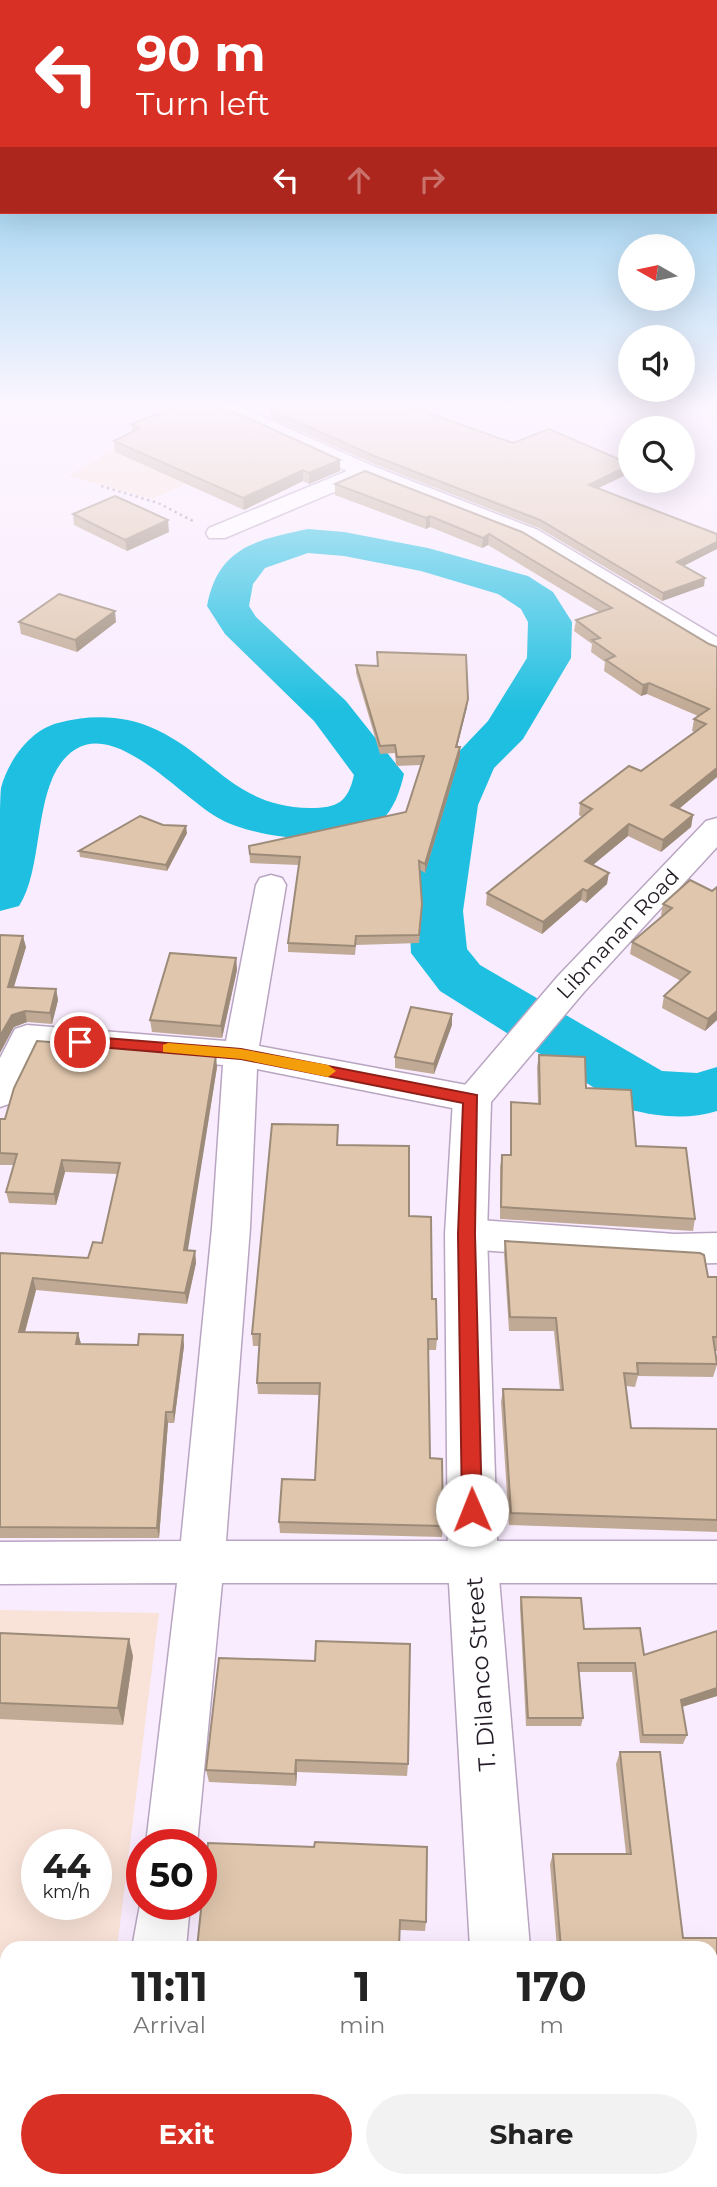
<!DOCTYPE html>
<html lang="en">
<head>
<meta charset="utf-8">
<style>
  body { margin:0; font-family:Montserrat,sans-serif; background:#f2f2f2; color:#222; height:100vh; display:flex; flex-direction:column; font-size:26px; white-space:nowrap }
  * { box-sizing:border-box; margin:0 }
  p { font-size:23px; color:#767676 }
  .icon { flex:none; width:38px; height:38px; fill:none; stroke:currentColor; stroke-width:2; stroke-linecap:round; stroke-linejoin:round }
  .map { position:relative; flex:1; overflow:hidden }
  .details { position:absolute; left:0px; top:1941px; width:718px; height:247px; display:flex; flex-direction:column; background:#fff; border-radius:21px 21px 0 0; box-shadow:0 7px 28px #0002 }
  .details>* { flex:none }
  .guide { position:absolute; left:0px; top:0px; width:718px; height:214px; box-shadow:0 7px 28px #0002; background:#d93025; color:#fff; overflow:hidden }
  .needle { width:46px; rotate:279deg }
  .tools { position:absolute; left:618px; top:234px; display:grid; gap:14px }
  .tools a { display:grid; place-items:center; width:77px; height:77px; border-radius:50%; background:#fff; box-shadow:0 7px 28px #0002; font-size:35px }
  .speed { position:absolute; left:21px; top:1829px; display:flex; gap:14px; font-size:35px; font-weight:700; text-align:center }
  .speed>* { display:grid; place-content:center; width:91px; height:91px; border-radius:50%; background:#fff; box-shadow:0 7px 28px #0002; line-height:1 }
  .speed small { font-size:18px; font-weight:400 }
  .speed .limit { border:10px solid #d22; background:#fff; color:#111 }
  .pin { position:absolute; display:grid; place-items:center; width:60px; height:60px; color:#fff; margin:-30px; border:4px solid #fff; border-radius:50%; box-shadow:0 2px 7px #0007 }
  .me { position:absolute; width:77px; margin:-38px; rotate:359deg; stroke-linejoin:round; filter:drop-shadow(0 0 5px #0008) }
  .turn { display:flex; align-items:center; gap:24px; height:147px; padding:0 21px; font-size:32px }
  .turn .icon { width:91px; height:91px; stroke-width:2.5 }
  .turn b { display:block; font-size:49px; line-height:60px }
  .lanes { display:flex; align-items:center; height:66px; padding:0 21px; background:#0003; justify-content:center; gap:35px; direction:ltr }
  .lanes .off { opacity:.35 }
  .eta { display:flex; justify-content:space-evenly; align-items:center; height:119px; text-align:center }
  .eta b { font-size:42px; font-weight:700; line-height:49px }
  .action { display:flex; gap:14px; margin-top:auto; padding:14px 21px }
  .action a { flex:1; height:80px; border-radius:42px; background:#d93025; color:#fff; font-size:28px; font-weight:700; line-height:80px; text-align:center }
  .action a+a { background:#f2f2f2; color:#222 }
  .map>svg:first-child { display:block }
  .education { fill:#f9e2d7; fill-rule:evenodd }
  .lines { fill:none; stroke-linecap:round; stroke-linejoin:round }
  .river { fill:#1ebfe0; fill-rule:evenodd }
  .minor-casing { stroke:#b9a5c1; stroke-width:3 }
  .major-casing { stroke:#b9a5c1; stroke-width:3 }
  .path { stroke:#a095a4; stroke-width:2.5; stroke-dasharray:2.5 3.5; stroke-linecap:butt }
  .minor { fill:#fff; fill-rule:evenodd }
  .major { fill:#fff; fill-rule:evenodd }
  .wall { fill:#c1aa95 }
  .shaded-wall { fill:#9d8b79 }
  .building { fill:#e0c6ad; stroke:#9d8b79; stroke-width:2 }
  .route { fill:#d93025; stroke:#8d1f18; stroke-width:2 }
  .slow { fill:#f59e0b }
  .labels { text-anchor:middle; stroke-width:7; stroke-linejoin:round; paint-order:stroke }
  .street-label { font-size:21px; fill:#241d27; stroke:#fff }
  .near-street-label { font-size:24px; fill:#241d27; stroke:#fff }
</style>
</head>
<body>
<div class="map">
<svg width="717" height="2187" viewBox="0 0 717 2187">
  <rect width="100%" height="100%" fill="#f9ecfe"/>
  <g class="education">
    <polygon points="128,442 213,472 152,499 68,476"/>
    <path d="M0,1610L159,1613L117,1948H7V2180L87,2181L86,2187H0ZM37,1844H96V1904H37Z"/>
  </g>
  <g class="lines">
    <path class="river" d="M308,529L344,532L428,548L528,576L553,592L572,622L571,658L523,739L494,768L478,805L463,911L467,949L480,965L662,1071L697,1073L717,1067V1111C688,1120 658,1117 628,1109L440,991L411,953L409,911L428,805L448,763L488,721L527,658L528,622L521,609L498,594L421,571L344,556L308,553L265,568L253,584L249,606L256,617L346,701L404,774C400,791 394,809 381,821C351,851 256,838 222,820C184,801 120,722 76,749C31,776 46,866 19,906L0,911C0,882 0,854 0,825C0,814 0,799 1,788C8,761 30,730 58,723C91,714 126,715 157,730C217,759 234,806 310,808C338,808 348,802 354,775L314,721L225,634L207,606C218,547 256,540 308,529Z"/>
    <defs>
      <g id="minor">
        <polygon points="210,405 236,405 373,466 538,530 717,637 717,656 708,653 522,540 365,479 225,538 209,538 206,533 209,528 347,471 213,409"/>
        <polygon points="271,875 282,878 286,885 259,1046 472,1086 484,1090 490,1099 484,1108 472,1112 257,1069 250,1228 226,1541 717,1541 717,1583 222,1583 197,1844 146,1844 177,1583 0,1584 0,1542 181,1541 212,1228 223,1065 38,1050 12,1103 0,1107 0,1058 15,1029 27,1025 226,1041 256,885 260,878"/>
        <polygon points="466,1219 675,1234 717,1233 717,1263 675,1264 466,1249 453,1245 447,1234 453,1223"/>
        <polygon points="142,1894 142,1904 190,1904 186,1948 132,1948"/>
        <rect x="104" y="2180" width="58" height="7"/>
      </g>
      <g id="major">
        <polygon points="717,818 717,847 584,992 491,1102 487,1234 498,1566 530,1948 470,1948 448,1566 445,1234 453,1099 558,976 706,821"/>
        <rect x="485" y="2180" width="64" height="7"/>
      </g>
    </defs>
    <use href="#minor" class="minor-casing"/>
    <use href="#major" class="major-casing"/>
    <polyline class="path" points="101,486 158,503 195,522"/>
    <use href="#minor" class="minor"/>
    <use href="#major" class="major"/>
  </g>
  <g class="wall">
    <polygon points="286,405 435,405 422,411 513,443 630,464 630,473 598,488 684,566 704,586 662,601 539,528 374,464 271,418 271,410"/>
    <polygon points="131,424 340,471 309,484 303,481 244,510 115,452 114,441 132,432"/>
    <polygon points="365,471 709,644 717,777 679,809 693,815 691,827 661,852 628,836 593,865 607,884 586,903 581,900 542,934 486,905 487,893 582,817 579,815 580,803 641,771 695,732 692,731 694,719 698,716 647,694 641,696 604,671 605,662 591,652 592,644 574,631 576,620 599,612 488,545 482,548 430,527 426,529 335,495 335,484"/>
    <polygon points="73,514 169,532 127,551 74,525"/>
    <polygon points="19,622 116,622 77,652 21,634"/>
    <polygon points="377,652 467,707 457,747 460,756 425,873 420,870 422,913 419,943 356,945 355,955 288,952 288,943 299,865 250,863 249,846 406,812 421,765 396,766 395,753 380,754 356,673 356,665 377,666"/>
    <polygon points="163,825 187,833 167,871 80,857 79,851"/>
    <polygon points="712,891 717,1020 705,1031 662,1008 664,996 681,981 630,954 632,942 662,916 661,915 663,904"/>
    <polygon points="0,935 26,947 14,987 56,989 58,1000 52,1024 27,1022 14,1027"/>
    <polygon points="236,958 237,970 222,1038 152,1032 150,1020"/>
    <polygon points="452,1025 434,1074 395,1068 395,1057"/>
    <polygon points="539,1055 586,1088 695,1219 693,1231 500,1219 500,1167 502,1155 510,1155 510,1114 511,1102 538,1104 537,1067"/>
    <polygon points="217,1067 187,1251 195,1251 196,1263 187,1304 36,1290 25,1332 78,1333 81,1344 138,1345 183,1335 184,1346 174,1423 168,1423 159,1538 0,1538 0,1253 88,1258 102,1243 117,1174 65,1172 56,1205 9,1203 6,1192 14,1165 0,1165 0,1119 5,1119"/>
    <polygon points="337,1145 409,1216 432,1299 437,1339 436,1350 428,1350 430,1458 443,1526 442,1537 280,1533 279,1522 315,1480 319,1395 258,1394 257,1383 259,1346 253,1346 252,1334"/>
    <polygon points="505,1241 708,1277 717,1277 717,1351 715,1351 717,1365 713,1377 638,1376 635,1387 626,1386 631,1428 717,1429 717,1532 509,1525 501,1402 503,1389 560,1390 554,1331 509,1331 504,1254"/>
    <polygon points="521,1597 584,1629 644,1655 717,1696 682,1707 687,1735 683,1744 640,1743 632,1672 578,1672 583,1718 581,1726 526,1726 520,1607"/>
    <polygon points="0,1633 133,1656 123,1725 0,1719"/>
    <polygon points="315,1661 408,1764 407,1776 297,1772 296,1786 209,1782 206,1770"/>
    <polygon points="620,1752 683,1938 717,1938 717,2168 714,2168 717,2187 567,2187 566,2180 710,2180 710,1948 557,1948 550,1864 553,1854 626,1854 616,1764"/>
    <polygon points="314,1847 426,1922 425,1931 400,1930"/>
  </g>
  <g class="shaded-wall">
    <polygon points="421,405 435,405 414,416 414,408"/>
    <polygon points="340,460 340,471 309,484 309,473"/>
    <polygon points="630,465 630,473 588,493 589,485"/>
    <polygon points="303,470 303,481 244,510 243,498"/>
    <polygon points="430,516 430,527 426,529 426,518"/>
    <polygon points="168,520 169,532 127,551 125,540"/>
    <polygon points="489,534 488,545 482,548 483,538"/>
    <polygon points="717,542 717,549 676,570 677,562"/>
    <polygon points="705,578 704,586 662,601 663,593"/>
    <polygon points="115,611 116,622 77,652 75,640"/>
    <polygon points="649,683 647,694 641,696 643,685"/>
    <polygon points="468,699 467,707 455,755 456,747"/>
    <polygon points="460,747 460,756 425,873 425,864"/>
    <polygon points="717,768 717,777 669,817 671,805"/>
    <polygon points="693,815 691,827 661,852 663,840"/>
    <polygon points="629,824 628,836 583,873 585,861"/>
    <polygon points="186,826 187,833 167,871 166,865"/>
    <polygon points="609,873 607,884 586,903 587,891"/>
    <polygon points="583,889 581,900 542,934 543,922"/>
    <polygon points="23,936 26,947 10,999 8,987"/>
    <polygon points="236,958 237,970 222,1038 221,1026"/>
    <polygon points="56,989 58,1000 52,1024 50,1013"/>
    <polygon points="25,1011 27,1022 14,1027 0,1053 0,1036 12,1015"/>
    <polygon points="717,1011 717,1020 705,1031 708,1019"/>
    <polygon points="452,1014 452,1025 434,1074 434,1064"/>
    <polygon points="216,1055 217,1067 186,1262 184,1250"/>
    <polygon points="62,1160 65,1172 56,1205 54,1194"/>
    <polygon points="195,1251 196,1263 187,1304 185,1293"/>
    <polygon points="33,1278 36,1290 22,1343 19,1332"/>
    <polygon points="78,1333 81,1344 76,1344"/>
    <polygon points="183,1335 184,1346 174,1423 173,1412"/>
    <polygon points="166,1412 168,1423 159,1538 157,1528"/>
    <polygon points="129,1639 133,1656 123,1725 118,1708"/>
    <polygon points="717,1688 717,1696 678,1708 681,1700"/>
    <polygon points="296,1760 297,1772 296,1786 295,1774"/>
  </g>
  <g class="building">
    <polygon points="182,405 214,405 246,417 340,460 309,473 303,470 243,498 114,441 140,428 131,424"/>
    <polygon points="286,405 421,405 414,408 513,443 549,429 630,464 630,465 589,485 717,534 717,542 677,562 705,578 663,593 540,520 374,456 271,410"/>
    <polygon points="365,471 522,532 709,644 717,647 717,768 671,805 693,815 663,840 629,824 585,861 609,873 587,891 583,889 543,922 487,893 592,809 580,803 629,766 641,771 706,724 694,719 709,709 649,683 643,685 606,660 615,656 592,640 600,638 576,620 612,608 489,534 483,538 430,516 426,518 335,484"/>
    <polygon points="115,496 168,520 125,540 73,514"/>
    <polygon points="59,594 115,611 75,640 19,622"/>
    <polygon points="377,652 466,655 468,699 456,747 460,747 425,864 419,861 422,904 419,935 356,936 355,946 288,943 300,857 250,854 249,846 406,812 424,756 397,757 395,745 380,746 356,665 378,666"/>
    <polygon points="140,816 163,825 186,826 166,865 79,851"/>
    <polygon points="690,880 712,891 717,887 717,1011 708,1019 664,996 690,972 632,942 672,908 663,904"/>
    <polygon points="0,935 23,936 8,987 56,989 50,1013 25,1011 12,1015 0,1036"/>
    <polygon points="170,953 236,958 221,1026 150,1020"/>
    <polygon points="411,1007 452,1014 434,1064 395,1057"/>
    <polygon points="37,1041 216,1055 184,1250 195,1251 185,1293 33,1278 19,1332 78,1333 76,1344 138,1345 139,1334 183,1335 173,1412 166,1412 157,1528 0,1527 0,1253 88,1258 93,1242 102,1243 120,1163 62,1160 54,1194 6,1192 17,1154 0,1153 0,1119 5,1119 14,1088"/>
    <polygon points="539,1055 585,1057 586,1088 631,1090 636,1146 686,1148 695,1219 501,1207 502,1155 511,1155 511,1102 540,1104"/>
    <polygon points="272,1124 338,1125 337,1145 409,1146 409,1216 431,1217 432,1299 436,1299 437,1339 428,1339 430,1458 442,1459 443,1526 279,1522 282,1479 315,1480 320,1383 257,1383 260,1334 252,1334"/>
    <polygon points="505,1241 700,1253 704,1255 708,1277 717,1277 717,1337 713,1337 717,1364 637,1363 638,1374 624,1373 631,1428 717,1429 717,1520 511,1513 503,1389 563,1390 556,1318 510,1317"/>
    <polygon points="521,1597 581,1598 584,1629 640,1628 644,1655 717,1631 717,1688 681,1700 687,1735 643,1735 635,1663 578,1663 583,1718 528,1718"/>
    <polygon points="0,1633 129,1639 118,1708 0,1703"/>
    <polygon points="316,1641 410,1644 408,1764 296,1760 295,1774 206,1770 219,1658 315,1661"/>
    <polygon points="620,1752 660,1752 683,1938 717,1938 717,2161 713,2161 717,2187 571,2187 570,2180 710,2180 710,1948 561,1948 553,1854 631,1854"/>
    <polygon points="315,1842 427,1847 426,1922 400,1920 399,1948 197,1948 208,1843 314,1847"/>
  </g>
  <linearGradient id="sky" x2="0" y2="1"><stop stop-color="#57b8e5"/><stop offset="0.57" stop-color="#fcf6ff"/><stop offset="1" stop-color="#fcf6ff" stop-opacity="0"/></linearGradient>
  <rect width="717" height="711" fill="url(#sky)"/>
  <polygon class="route" points="80,1036 241,1049 477,1095 475,1234 482,1510 479,1517 472,1520 465,1517 462,1510 458,1234 463,1103 241,1059 75,1045 72,1042"/>
  <polygon class="slow" points="168,1043 241,1049 328,1065 336,1071 328,1077 241,1059 163,1052 163,1045"/>
  <g class="labels">
    <g class="street-label">
      <text transform="translate(618 934) rotate(-47)" y="7">Libmanan Road</text>
    </g>
    <g class="near-street-label">
      <text transform="translate(481 1674) rotate(-94)" y="8">T. Dilanco Street</text>
    </g>
  </g>
</svg>
<div class="tools">
<a><svg class="needle" viewBox="-14 -14 28 28"><path d="M0-13l5 13h-10z" fill="#e53935"/><path d="M0 13l5-13h-10z" fill="#767676"/></svg></a>
<a><svg class="icon" aria-label="sound" viewBox="0 0 24 24"><path d="M4 9h4l5-4v14l-5-4H4zM17 9q2 3 0 6"/></svg></a>
<a><svg class="icon" aria-label="search" viewBox="0 0 24 24"><circle cx="10" cy="10" r="6"/><path d="M15 15l6 6"/></svg></a>
</div>
<div class="speed"><div>44<small>km/h</small></div><div class="limit">50</div></div>
<div class="pin" style="left:80px;top:1042px;background:#d93025"><svg class="icon" aria-label="arrive" viewBox="0 0 24 24"><path d="M6 21V4h12l-3 4 3 4H6"/></svg></div>
<svg class="me" style="left:472px;top:1510px" viewBox="-20 -20 40 40"><circle r="19" fill="#fff"/><path d="M0-13L10 11 0 6-10 11z" fill="#d93025"/></svg>
<div class="guide">
<div class="turn"><svg class="icon" aria-label="left" viewBox="0 0 24 24"><path d="M17 20v-9H6M10 6l-5 5 5 5"/></svg><div><b>90 m</b>Turn left</div></div>
<div class="lanes"><svg class="icon" aria-label="left" viewBox="0 0 24 24"><path d="M17 20v-9H6M10 6l-5 5 5 5"/></svg><svg class="icon off" aria-label="ahead" viewBox="0 0 24 24"><path d="M12 20V5M6 11l6-6 6 6"/></svg><svg class="icon off" aria-label="right" viewBox="0 0 24 24"><path d="M7 20v-9h11M14 6l5 5-5 5"/></svg></div>
</div>
<section class="details">
<div class="eta">
<div><b>11:11</b><p>Arrival</p></div>
<div><b>1</b><p>min</p></div>
<div><b>170</b><p>m</p></div>
</div>
<div class="action"><a>Exit</a><a>Share</a></div>
</section>
</div>
</body>
</html>
